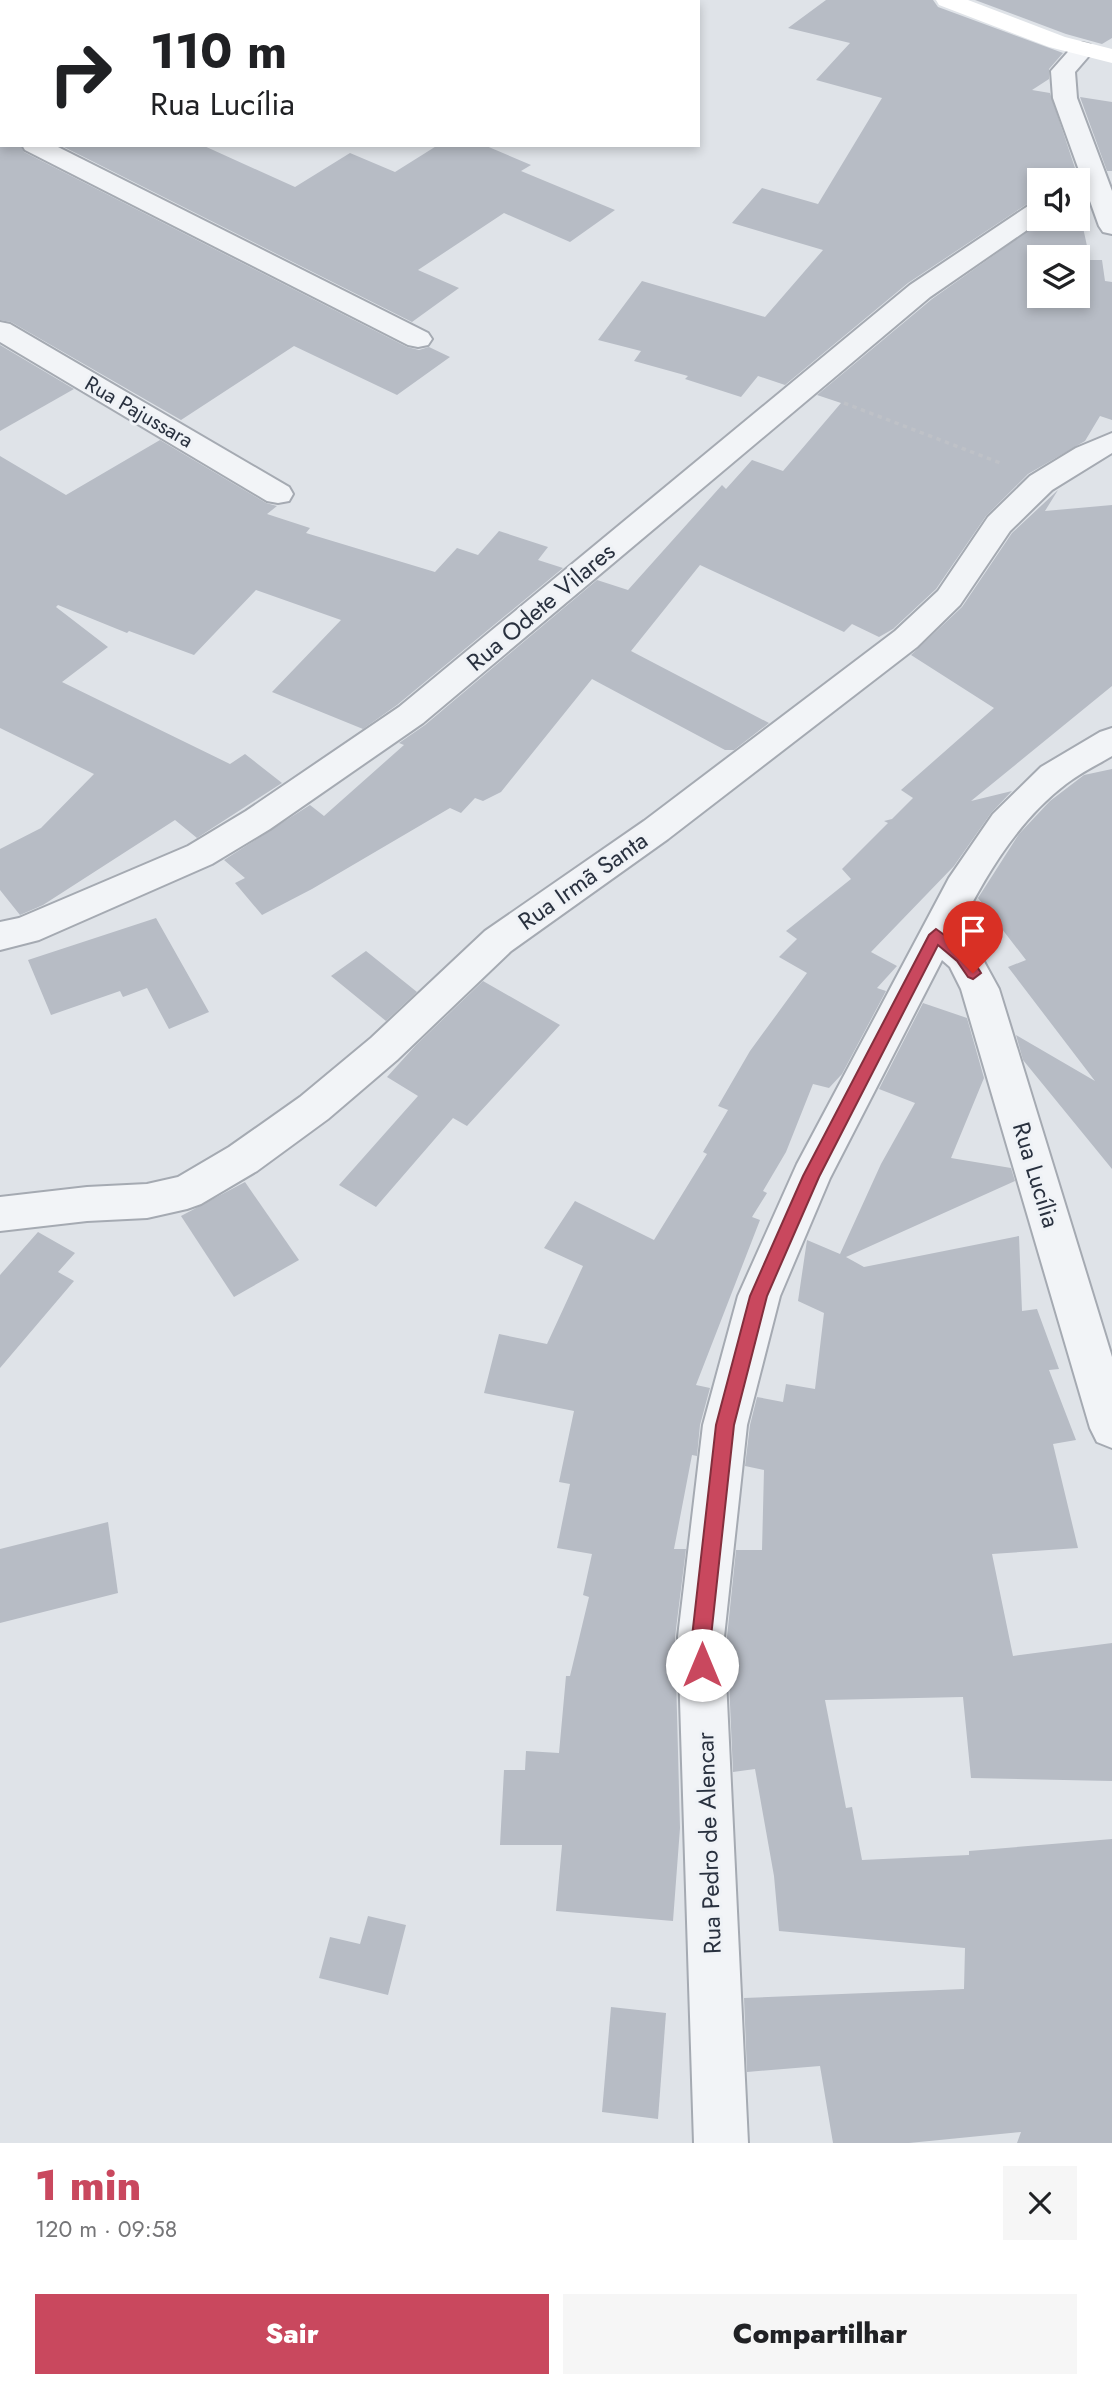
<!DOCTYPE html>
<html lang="pt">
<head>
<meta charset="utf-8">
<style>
  body { margin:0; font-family:Jost,sans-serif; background:#f6f6f6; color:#202124; height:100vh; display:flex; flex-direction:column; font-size:26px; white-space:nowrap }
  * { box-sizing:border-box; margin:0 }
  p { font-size:23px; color:#757577 }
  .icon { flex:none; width:38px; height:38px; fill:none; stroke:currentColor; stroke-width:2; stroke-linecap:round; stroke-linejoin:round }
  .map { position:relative; height:2143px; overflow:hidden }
  .sheet { display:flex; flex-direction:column; background:#fff; flex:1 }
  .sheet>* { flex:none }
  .banner { position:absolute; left:0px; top:0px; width:700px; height:147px; box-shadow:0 4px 10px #0003; background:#fff; color:#202124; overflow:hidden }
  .controls { position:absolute; left:1027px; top:168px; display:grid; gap:14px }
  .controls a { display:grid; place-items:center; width:63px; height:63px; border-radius:0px; background:#fff; box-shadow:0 4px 10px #0003; font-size:35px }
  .pin { position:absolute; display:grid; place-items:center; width:60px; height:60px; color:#fff; margin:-72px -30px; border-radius:50% 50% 50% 0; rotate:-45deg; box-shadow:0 0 7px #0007 }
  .pin .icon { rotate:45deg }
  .me { position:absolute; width:77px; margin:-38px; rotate:0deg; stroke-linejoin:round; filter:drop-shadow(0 0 5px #0008) }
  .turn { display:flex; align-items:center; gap:24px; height:147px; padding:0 35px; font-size:32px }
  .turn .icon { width:91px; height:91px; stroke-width:2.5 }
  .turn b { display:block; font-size:49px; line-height:60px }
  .round { display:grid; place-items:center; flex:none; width:74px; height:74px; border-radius:0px; background:#f6f6f6 }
  .overview { display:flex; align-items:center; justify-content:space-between; height:119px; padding:0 35px }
  h1 { font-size:42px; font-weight:800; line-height:52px; color:#c9485e }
  .primary-button { display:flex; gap:14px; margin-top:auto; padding:14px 35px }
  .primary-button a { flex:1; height:80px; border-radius:0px; background:#c9485e; color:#fff; font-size:28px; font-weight:800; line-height:80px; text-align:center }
  .primary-button a+a { background:#f6f6f6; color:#202124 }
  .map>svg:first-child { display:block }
  .building { fill:#b7bcc5; fill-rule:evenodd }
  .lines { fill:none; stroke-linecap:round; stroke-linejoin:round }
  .street-casing { stroke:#a5aab2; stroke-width:4 }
  .path { stroke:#bec1c7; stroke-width:3.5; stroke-dasharray:4.5 4.5; stroke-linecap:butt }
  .street { fill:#f2f4f7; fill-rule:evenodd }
  .secondary { fill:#fff; fill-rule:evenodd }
  .route { fill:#c9485e; stroke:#832f3d; stroke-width:2 }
  .labels { text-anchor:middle; stroke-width:6; stroke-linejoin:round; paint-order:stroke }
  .far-street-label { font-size:21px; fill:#29313f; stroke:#eff2f6 }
  .street-label { font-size:24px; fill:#29313f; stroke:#eff2f6 }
</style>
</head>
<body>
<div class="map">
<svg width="1112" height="2143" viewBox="0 0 1112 2143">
  <rect width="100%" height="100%" fill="#dfe3e8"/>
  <g class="building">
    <polygon points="826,0 933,0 938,7 1063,53 1049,69 1049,79 1032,90 1050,93 1076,171 1071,171 1073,180 1040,180 1040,199 1030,202 908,283 785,385 758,376 741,397 685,379 688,376 634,361 641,351 598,340 642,281 765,317 823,250 732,223 762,188 818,204 882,98 816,80 850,43 788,28"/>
    <polygon points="975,0 1112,0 1112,38 1102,44 1066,34"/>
    <polygon points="1080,97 1112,102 1112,171 1107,171"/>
    <polygon points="0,145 20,145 24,152 407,347 419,350 429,347 450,357 397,395 294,346 181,420 11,322 0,320"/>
    <polygon points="60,145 202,145 295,187 350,153 395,172 438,145 484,145 531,165 521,171 615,210 570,242 504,213 418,270 459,288 412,322"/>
    <path d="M1078,204L1090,260H1102L1105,281L1112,282V420L1100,416L1085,441L1028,474L986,516L936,589L893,629L879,637L852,624L844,632L700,565L631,651L769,723L734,750H725L592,679L501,792L483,801L475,798L461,813L450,808L312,889L262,915L235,883L245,878L224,860L310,805L324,816L404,745L399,743L425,725L597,580L628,590L722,485L726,489L752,460L783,471L841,403L817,395L932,299L1045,219H1078ZM1040,257H1078V296H1040Z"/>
    <polygon points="0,345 74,389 0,431"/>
    <polygon points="160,440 266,503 277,506 267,514 310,528 306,533 435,572 457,548 478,555 499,531 548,547 538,560 563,568 397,705 363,729 272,692 341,620 256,590 194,655 129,631 127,633 58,605 56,607 108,647 62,682 230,764 245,754 282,783 197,838 175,820 43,905 20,915 0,890 0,849 41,828 94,774 0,728 0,456 66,495"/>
    <polygon points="1058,490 1045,511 1112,505 1112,686 971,801 1012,791 991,813 954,866 871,952 897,966 877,988 886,991 842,1074 829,1088 813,1084 786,1152 763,1191 767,1193 752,1217 760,1220 696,1385 710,1388 700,1425 697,1456 692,1455 674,1549 686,1549 675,1637 680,1828 673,1921 556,1911 562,1845 500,1845 504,1770 525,1770 526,1751 559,1753 566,1676 570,1676 589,1597 583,1595 592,1554 557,1548 570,1484 559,1482 574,1411 484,1393 499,1334 547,1344 583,1266 544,1248 575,1201 654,1240 707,1154 703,1152 728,1110 718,1106 750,1051 807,973 779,957 797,939 786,931 851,879 842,869 888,823 884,821 892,819 913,798 901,790 994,708 911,655 962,607 1012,533"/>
    <polygon points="1112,769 1112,1169 1023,1060 1016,1035 1095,1081 1008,967 1026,960 978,898 1019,834 1050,801 1084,775"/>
    <polygon points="156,918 209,1012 169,1029 147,988 123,997 120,991 51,1015 28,960"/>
    <polygon points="366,951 417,992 386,1021 331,976"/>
    <polygon points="483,981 560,1025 467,1126 453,1118 376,1207 339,1185 418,1096 387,1077 416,1045"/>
    <polygon points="923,1003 967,1018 984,1078 951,1158 1011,1168 1015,1181 846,1257 864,1267 1019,1236 1022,1311 1037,1309 1059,1369 1049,1370 1076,1440 1053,1444 1078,1548 992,1554 1013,1656 1112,1643 1112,1781 971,1778 963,1697 825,1700 846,1808 852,1807 862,1860 969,1855 969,1851 1112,1839 1112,2143 1017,2143 1021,2132 909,2143 833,2143 820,2066 747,2072 744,1998 964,1989 965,1948 779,1931 774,1876 755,1769 733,1772 727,1637 736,1550 762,1550 764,1470 745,1466 750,1425 757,1397 783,1402 786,1384 815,1389 824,1313 798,1301 807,1240 840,1254 881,1164 915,1103 879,1089"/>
    <polygon points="245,1182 299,1260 234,1297 181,1216"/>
    <polygon points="38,1232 75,1253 58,1272 74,1281 0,1368 0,1275"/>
    <polygon points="108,1522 118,1593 0,1623 0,1549"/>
    <polygon points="368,1916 406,1925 388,1995 319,1978 330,1937 360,1944"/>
    <polygon points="611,2007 666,2013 658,2119 602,2112"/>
  </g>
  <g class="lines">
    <defs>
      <g id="street">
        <polygon points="1082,43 1090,45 1094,50 1075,72 1077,98 1112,191 1112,234 1103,232 1099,226 1053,98 1051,71 1074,45"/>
        <rect x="0" y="121" width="2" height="15"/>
        <polygon points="22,145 54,145 428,333 432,339 428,345 418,347 408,345 25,150"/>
        <polygon points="1040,201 1040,219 1043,219 930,297 423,723 270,829 212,864 39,940 0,950 0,922 19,918 188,846 246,811 399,707 910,285 1031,204"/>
        <polygon points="0,322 10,324 289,487 293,494 289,501 278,503 267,501 0,342"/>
        <polygon points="1112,433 1112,453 1052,490 1010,531 960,605 917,647 668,839 511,951 397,1060 328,1119 257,1171 201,1204 187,1209 147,1218 87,1221 0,1231 0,1197 87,1187 147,1184 178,1177 229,1147 300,1097 371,1038 485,931 644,821 895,631 938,591 988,517 1030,476 1076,448"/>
        <path d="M1112,728V756C1097,765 1080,773 1066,784C1017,821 984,878 957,932L976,947L999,989L1112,1357V1448L1097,1442L1090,1428L961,989L950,967L942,960L830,1178L780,1296L747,1425L724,1637L748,2143H694L678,1637L703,1425L738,1296L797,1164L949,878L993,814L1041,767L1100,732Z"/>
      </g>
    </defs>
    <use href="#street" class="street-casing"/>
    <polyline class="path" points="844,403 1003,464"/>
    <use href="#street" class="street"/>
    <g class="secondary">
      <polygon points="197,0 222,0 196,2"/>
      <polygon points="936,0 968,0 1065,37 1112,49 1112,63 1049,47 939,5"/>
      <polygon points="0,98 2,98 0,113"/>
    </g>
  </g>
  <polygon class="route" points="936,929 968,952 981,973 973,979 968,977 957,961 938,945 819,1177 767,1296 734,1425 711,1637 712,1665 709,1672 702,1675 696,1672 692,1637 716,1425 750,1296 803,1176 929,935"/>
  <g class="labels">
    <g class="far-street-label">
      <text transform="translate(139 412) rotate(30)" y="7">Rua Pajussara</text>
    </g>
    <g class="street-label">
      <text transform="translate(541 607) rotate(-40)" y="8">Rua Odete Vilares</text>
      <text transform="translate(583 881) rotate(-35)" y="8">Rua Irmã Santa</text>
      <text transform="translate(1036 1175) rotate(73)" y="8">Rua Lucília</text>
      <text transform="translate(709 1843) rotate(-92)" y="8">Rua Pedro de Alencar</text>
    </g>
  </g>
</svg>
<div class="controls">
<a><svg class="icon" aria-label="sound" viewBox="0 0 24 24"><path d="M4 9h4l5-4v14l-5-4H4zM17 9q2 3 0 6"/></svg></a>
<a><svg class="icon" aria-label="layers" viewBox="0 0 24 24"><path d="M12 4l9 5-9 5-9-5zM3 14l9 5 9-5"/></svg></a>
</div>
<div class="pin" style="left:973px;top:973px;background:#d93025"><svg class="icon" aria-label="arrive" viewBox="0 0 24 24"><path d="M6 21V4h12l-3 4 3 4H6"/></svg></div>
<svg class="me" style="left:702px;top:1665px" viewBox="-20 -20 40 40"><circle r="19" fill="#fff"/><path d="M0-13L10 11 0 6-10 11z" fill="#c9485e"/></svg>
<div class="banner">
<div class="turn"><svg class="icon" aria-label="right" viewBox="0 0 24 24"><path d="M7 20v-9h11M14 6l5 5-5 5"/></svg><div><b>110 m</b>Rua Lucília</div></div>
</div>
</div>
<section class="sheet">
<div class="overview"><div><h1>1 min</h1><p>120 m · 09:58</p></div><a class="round"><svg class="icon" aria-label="close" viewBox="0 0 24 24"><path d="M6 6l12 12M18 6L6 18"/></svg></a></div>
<div class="primary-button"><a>Sair</a><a>Compartilhar</a></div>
</section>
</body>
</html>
